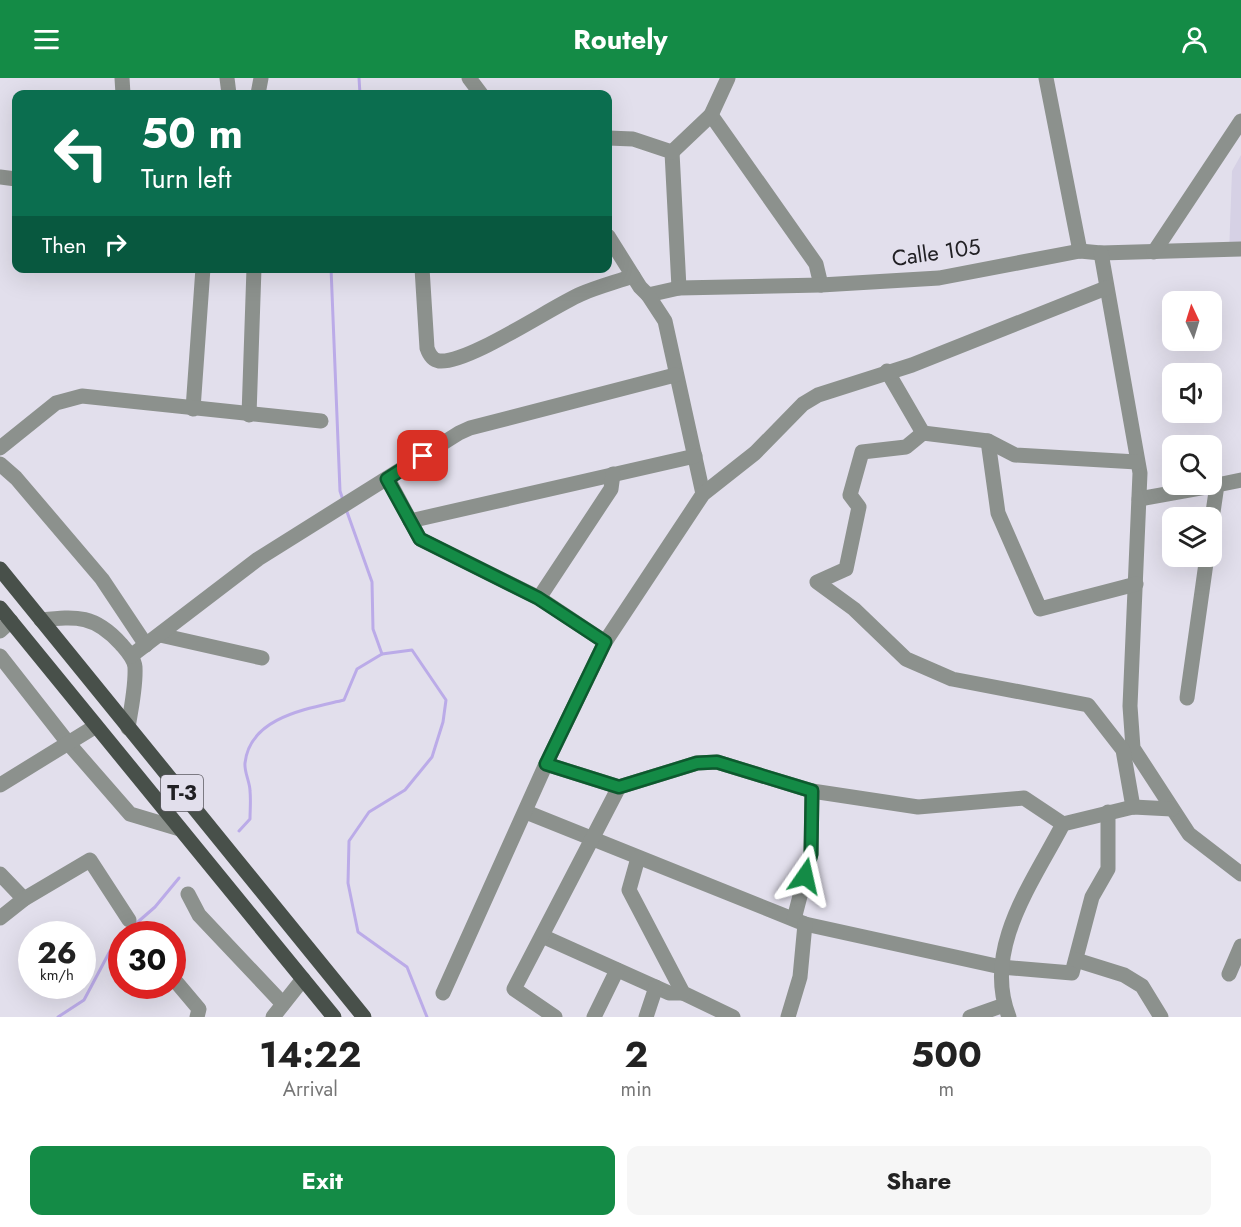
<!DOCTYPE html>
<html lang="en">
<head>
<meta charset="utf-8">
<style>
  body { margin:0; font-family:Jost,sans-serif; background:#f6f6f6; color:#222; height:100vh; display:flex; flex-direction:column; font-size:22px; white-space:nowrap }
  * { box-sizing:border-box; margin:0 }
  p { font-size:20px; color:#767676 }
  .icon { flex:none; width:33px; height:33px; fill:none; stroke:currentColor; stroke-width:2; stroke-linecap:round; stroke-linejoin:round }
  .map { position:relative; height:939px; overflow:hidden }
  .panel { display:flex; flex-direction:column; background:#fff; flex:1 }
  .panel>* { flex:none }
  .guide { position:absolute; left:12px; top:12px; width:600px; height:183px; border-radius:12px; box-shadow:0 6px 24px #0002; background:#0b6e4f; color:#fff; overflow:hidden }
  .needle { width:39px; rotate:356deg }
  .buttons { position:absolute; left:1162px; top:213px; display:grid; gap:12px }
  .buttons a { display:grid; place-items:center; width:60px; height:60px; border-radius:12px; background:#fff; box-shadow:0 6px 24px #0002; font-size:30px }
  .speed { position:absolute; left:18px; top:843px; display:flex; gap:12px; font-size:30px; font-weight:700; text-align:center }
  .speed>* { display:grid; place-content:center; width:78px; height:78px; border-radius:50%; background:#fff; box-shadow:0 6px 24px #0002; line-height:1 }
  .speed small { font-size:15px; font-weight:400 }
  .speed .limit { border:9px solid #d22; background:#fff; color:#111 }
  .pin { position:absolute; display:grid; place-items:center; width:51px; height:51px; color:#fff; margin:-26px; border-radius:12px; box-shadow:0 3px 9px #0006 }
  .me { position:absolute; width:66px; margin:-33px; rotate:11deg; stroke-linejoin:round; filter:drop-shadow(0 0 4px #0008) }
  .turn { display:flex; align-items:center; gap:21px; height:126px; padding:0 30px; font-size:27px }
  .turn .icon { width:78px; height:78px; stroke-width:2.5 }
  .turn b { display:block; font-size:42px; line-height:51px }
  .then { display:flex; align-items:center; height:57px; padding:0 30px; background:#0003; gap:12px; font-size:22px }
  .eta { display:flex; justify-content:space-evenly; align-items:center; height:102px; text-align:center }
  .eta b { font-size:36px; font-weight:700; line-height:42px }
  .primary-button { display:flex; gap:12px; margin-top:auto; padding:12px 30px }
  .primary-button a { flex:1; height:69px; border-radius:12px; background:#148b46; color:#fff; font-size:24px; font-weight:700; line-height:69px; text-align:center }
  .primary-button a+a { background:#f6f6f6; color:#222 }
  header { display:flex; justify-content:space-between; align-items:center; height:78px; padding:0 30px; background:#148b46; color:#fff; font-size:27px; font-weight:700 }
  .map>svg:first-child { display:block }
  .built { fill:#d6d1e5 }
  .lines { fill:none; stroke-linecap:round; stroke-linejoin:round }
  .stream { stroke:#bbabe8; stroke-width:3 }
  .minor { stroke:#8c918d; stroke-width:15 }
  .major { stroke:#48504a; stroke-width:15 }
  .route-casing { stroke:#0d5a2e; stroke-width:15 }
  .route { stroke:#148b46; stroke-width:10 }
  .labels { text-anchor:middle; stroke-width:5; stroke-linejoin:round; paint-order:stroke }
  .shield { fill:#e2dfec; stroke:#5b5960; stroke-width:1.5 }
  .shield-label { font-size:21px; font-weight:bold; fill:#212024 }
  .street-label { font-size:22px; fill:#212024; stroke:#e2dfec }
</style>
</head>
<body>
<header><svg class="icon" aria-label="menu" viewBox="0 0 24 24"><path d="M4 6h16M4 12h16M4 18h16"/></svg>Routely<svg class="icon" aria-label="person" viewBox="0 0 24 24"><circle cx="12" cy="8" r="4"/><path d="M4 21q1-7 8-7t8 7"/></svg></header>
<div class="map">
<svg width="1241" height="939" viewBox="0 0 1241 939">
  <rect width="100%" height="100%" fill="#e2dfec"/>
  <polygon class="built" points="1241,77 1241,176 1229,176 1232,93"/>
  <g class="lines">
    <g class="stream">
      <polyline points="359,0 360,16"/>
      <polyline points="331,190 340,413 343,422"/>
      <polyline points="346,431 372,504 373,551 382,576 412,572 446,622 443,644 432,679 405,712 369,734 349,763 348,805 358,854 407,889 427,939"/>
      <path d="M239,753L250,741C250,732 251,722 250,713C250,704 244,694 245,685C250,639 307,631 344,622L357,591L382,576"/>
      <polyline points="124,856 155,829 179,800"/>
      <polyline points="58,939 84,922 110,873 122,859"/>
    </g>
    <g class="minor">
      <polyline points="122,0 123,16"/>
      <polyline points="227,0 229,16"/>
      <polyline points="469,0 481,16"/>
      <polyline points="1046,0 1080,173"/>
      <polyline points="258,16 261,0"/>
      <polyline points="711,37 816,186 821,207"/>
      <polyline points="608,60 633,61 672,74 679,210"/>
      <polyline points="672,74 711,37 728,0"/>
      <polyline points="0,99 16,101"/>
      <polyline points="608,158 640,209 648,217 679,210 821,207 939,200 1080,173 1101,175 1241,171"/>
      <polyline points="1154,174 1241,43"/>
      <polyline points="1101,175 1140,395 1130,628 1133,670 1189,756 1241,796"/>
      <path d="M422,190L427,270C429,276 432,282 439,283C468,286 551,229 581,216C597,209 616,204 633,198"/>
      <polyline points="648,217 665,243 703,416"/>
      <polyline points="887,293 923,355"/>
      <polyline points="193,331 203,190"/>
      <polyline points="249,337 254,190"/>
      <polyline points="988,363 998,435 1040,531 1136,506"/>
      <polyline points="0,370 56,325 82,318 321,343"/>
      <polyline points="0,386 16,400 102,501 146,567"/>
      <polyline points="388,401 420,461 539,520 605,564"/>
      <polyline points="1139,421 1217,407"/>
      <polyline points="1212,441 1217,407 1241,402"/>
      <polyline points="410,443 695,378"/>
      <polyline points="539,520 611,411 613,396"/>
      <path d="M41,542C77,538 95,537 121,566C127,573 134,580 135,589C136,609 131,630 128,650"/>
      <polyline points="0,553 11,543"/>
      <polyline points="160,557 262,580"/>
      <polyline points="0,578 69,666 130,736 180,751"/>
      <polyline points="131,578 258,481 459,355 470,350 675,297"/>
      <polyline points="1187,620 1207,478"/>
      <polyline points="546,686 619,709 697,685 717,684 812,713 918,729 1024,720 1063,746"/>
      <polyline points="0,707 96,648"/>
      <polyline points="1133,729 1123,672 1088,627 952,601 906,581 854,531 817,504 846,491 859,429 850,417 862,374 906,369 923,355 988,363 1015,377 1137,384"/>
      <polyline points="526,734 805,846 1001,889 1072,895 1092,819 1108,791 1108,734"/>
      <polyline points="638,780 629,812 683,915 733,939"/>
      <polyline points="0,796 24,821"/>
      <polyline points="188,816 199,837 283,926"/>
      <polyline points="0,840 24,821 90,782 129,842"/>
      <polyline points="794,841 811,776 812,713"/>
      <polyline points="542,858 669,915 683,915"/>
      <polyline points="1076,882 1124,897 1142,908 1161,939"/>
      <polyline points="1229,896 1241,868"/>
      <polyline points="172,899 199,931 197,939"/>
      <polyline points="443,915 546,686 605,564 703,416 755,375 803,326 818,317 912,287 1106,210"/>
      <polyline points="273,939 303,901"/>
      <polyline points="555,939 514,911 619,709"/>
      <polyline points="594,939 617,892"/>
      <polyline points="646,939 656,909"/>
      <polyline points="788,939 800,899 805,846"/>
      <polyline points="970,939 1004,927"/>
      <path d="M1009,939C982,871 1033,804 1063,746L1133,729L1172,731"/>
    </g>
    <g class="major">
      <polyline points="0,491 364,939"/>
      <polyline points="0,530 334,939"/>
    </g>
  </g>
  <g class="lines">
    <defs>
      <polyline id="route" points="423,378 387,401 420,461 538,520 605,564 546,686 619,709 697,685 717,684 812,713 811,776 805,798"/>
    </defs>
    <use href="#route" class="route-casing"/>
    <use href="#route" class="route"/>
  </g>
  <g class="labels">
    <rect class="shield" x="161" y="697" width="42" height="36" rx="4.5"/>
    <g class="shield-label">
      <text x="182" y="722">T-3</text>
    </g>
    <g class="street-label">
      <text transform="translate(936 174) rotate(-8)" y="8">Calle 105</text>
    </g>
  </g>
</svg>
<div class="buttons">
<a><svg class="needle" viewBox="-14 -14 28 28"><path d="M0-13l5 13h-10z" fill="#e53935"/><path d="M0 13l5-13h-10z" fill="#767676"/></svg></a>
<a><svg class="icon" aria-label="sound" viewBox="0 0 24 24"><path d="M4 9h4l5-4v14l-5-4H4zM17 9q2 3 0 6"/></svg></a>
<a><svg class="icon" aria-label="search" viewBox="0 0 24 24"><circle cx="10" cy="10" r="6"/><path d="M15 15l6 6"/></svg></a>
<a><svg class="icon" aria-label="layers" viewBox="0 0 24 24"><path d="M12 4l9 5-9 5-9-5zM3 14l9 5 9-5"/></svg></a>
</div>
<div class="speed"><div>26<small>km/h</small></div><div class="limit">30</div></div>
<div class="pin" style="left:423px;top:378px;background:#d93025"><svg class="icon" aria-label="arrive" viewBox="0 0 24 24"><path d="M6 21V4h12l-3 4 3 4H6"/></svg></div>
<svg class="me" style="left:805px;top:798px" viewBox="-20 -20 40 40"><path d="M0-17L14 15 0 8-14 15z" fill="#148b46" stroke="#fff" stroke-width="4"/></svg>
<div class="guide">
<div class="turn"><svg class="icon" aria-label="left" viewBox="0 0 24 24"><path d="M17 20v-9H6M10 6l-5 5 5 5"/></svg><div><b>50 m</b>Turn left</div></div>
<div class="then">Then<svg class="icon" aria-label="right" viewBox="0 0 24 24"><path d="M7 20v-9h11M14 6l5 5-5 5"/></svg></div>
</div>
</div>
<section class="panel">
<div class="eta">
<div><b>14:22</b><p>Arrival</p></div>
<div><b>2</b><p>min</p></div>
<div><b>500</b><p>m</p></div>
</div>
<div class="primary-button"><a>Exit</a><a>Share</a></div>
</section>
</body>
</html>
